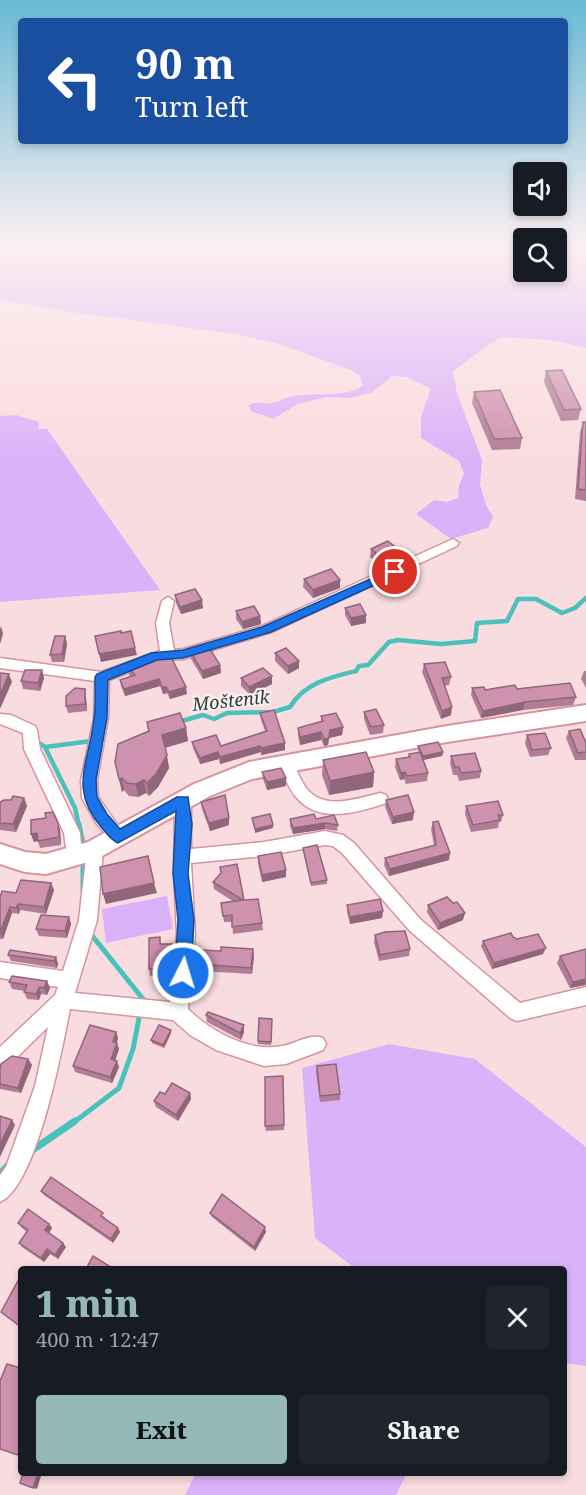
<!DOCTYPE html>
<html lang="en">
<head>
<meta charset="utf-8">
<style>
  body { margin:0; font-family:"Noto Serif",serif; background:#20242c; color:#f1f3f6; height:100vh; display:flex; flex-direction:column; font-size:22px; white-space:nowrap }
  * { box-sizing:border-box; margin:0 }
  p { font-size:20px; color:#9ea1a6 }
  .icon { flex:none; width:33px; height:33px; fill:none; stroke:currentColor; stroke-width:2; stroke-linecap:round; stroke-linejoin:round }
  .map { position:relative; flex:1; overflow:hidden }
  .panel { position:absolute; left:18px; top:1266px; width:549px; height:210px; display:flex; flex-direction:column; background:#171b24; border-radius:6px; box-shadow:0 3px 9px #0003 }
  .panel>* { flex:none }
  .top-card { position:absolute; left:18px; top:18px; width:550px; height:126px; border-radius:6px; box-shadow:0 3px 9px #0003; background:#1a4fa0; color:#fff; overflow:hidden }
  .buttons { position:absolute; left:513px; top:162px; display:grid; gap:12px }
  .buttons a { display:grid; place-items:center; width:54px; height:54px; border-radius:6px; background:#171b24; box-shadow:0 3px 9px #0003; font-size:30px }
  .pin { position:absolute; display:grid; place-items:center; width:51px; height:51px; color:#fff; margin:-26px; border:3px solid #fff; border-radius:50%; box-shadow:0 2px 6px #0007 }
  .me { position:absolute; width:66px; margin:-33px; rotate:5deg; stroke-linejoin:round; filter:drop-shadow(0 0 4px #0008) }
  .turn { display:flex; align-items:center; gap:21px; height:126px; padding:0 18px; font-size:27px }
  .turn .icon { width:78px; height:78px; stroke-width:2.5 }
  .turn b { display:block; font-size:42px; line-height:51px }
  .round { display:grid; place-items:center; flex:none; width:63px; height:63px; border-radius:6px; background:#20242c }
  .head { display:flex; align-items:center; justify-content:space-between; height:102px; padding:0 18px }
  h1 { font-size:36px; font-weight:800; line-height:45px; color:#94b7b7 }
  .primary-button { display:flex; gap:12px; margin-top:auto; padding:12px 18px }
  .primary-button a { flex:1; height:69px; border-radius:6px; background:#94b7b7; color:#111; font-size:24px; font-weight:800; line-height:69px; text-align:center }
  .primary-button a+a { background:#20242c; color:#f1f3f6 }
  .map>svg:first-child { display:block }
  .green { fill:#dab2f9 }
  .lines { fill:none; stroke-linecap:round; stroke-linejoin:round }
  .stream-far2 { stroke:#4ac2bb; stroke-width:4.5 }
  .stream-far1 { stroke:#4ac2bb; stroke-width:5 }
  .stream { stroke:#4ac2bb; stroke-width:7 }
  .street-casing { stroke:#d7949e; stroke-width:3 }
  .secondary-casing { stroke:#d7949e; stroke-width:4 }
  .street { fill:#fff; fill-rule:evenodd }
  .secondary { fill:#fff; fill-rule:evenodd }
  .wall { fill:#b17d96 }
  .shaded-wall { fill:#90667a }
  .building { fill:#ce91ae; stroke:#90667a; stroke-width:1.5 }
  .route { fill:#1a73e8; stroke:#114b97; stroke-width:1.5 }
  .labels { text-anchor:middle; stroke-width:4.5; stroke-linejoin:round; paint-order:stroke }
  .water-label { font-size:18px; font-style:italic; fill:#253f3d; stroke:#fcedef }
</style>
</head>
<body>
<div class="map">
<svg width="586" height="1495" viewBox="0 0 586 1495">
  <rect width="100%" height="100%" fill="#f9dcdf"/>
  <g class="green">
    <path d="M0,250H523L524,272H556L557,250H586V348L552,340L500,337L453,371L457,393L482,460L480,485L486,505L493,517L488,528L451,539L416,514L434,500L447,502L458,498L459,485L464,474L459,461L421,438V416L431,389L407,377L392,376L373,392L350,398L326,397L298,404L273,419L251,411L248,405C258,401 262,404 271,403C277,403 283,398 289,397C311,391 348,399 363,385L360,376L351,370L276,343L236,334L78,313L0,300Z"/>
    <polygon points="16,415 39,422 38,429 47,429 160,590 0,602 0,416"/>
    <polygon points="167,896 173,929 106,943 102,909"/>
    <polygon points="389,1044 475,1059 586,1147 586,1366 564,1363 564,1269 356,1269 315,1238 302,1068"/>
    <polygon points="196,1473 407,1473 396,1495 185,1495"/>
  </g>
  <g class="lines">
    <g class="stream-far2">
      <path d="M178,722L203,715L214,719L227,713L273,712L290,707C304,683 331,677 356,671L359,666L368,665L389,642L398,640L441,644L475,641L477,623L507,621L518,599H536L562,613L575,608L586,598"/>
      <polyline points="35,740 45,747 92,741"/>
      <polyline points="45,747 75,808 79,826"/>
    </g>
    <g class="stream-far1">
      <polyline points="79,824 84,849"/>
      <polyline points="83,857 83,891"/>
      <polyline points="90,933 143,999 142,1005"/>
      <polyline points="73,1123 119,1088 133,1049 140,1013"/>
    </g>
    <g class="stream">
      <polyline points="31,1151 75,1121"/>
      <polyline points="0,1174 10,1163"/>
    </g>
    <defs>
      <g id="street">
        <polygon points="453,539 459,543 457,546 272,632 183,659 158,661 109,680 108,718 97,780 98,797 126,837 124,842 118,844 112,842 96,823 82,798 81,780 94,718 95,681 0,668 0,658 101,672 160,651 156,623 162,601 168,597 174,601 169,623 174,650 183,649 262,626"/>
        <polygon points="0,714 11,715 35,726 37,730 40,749 80,833 82,857 80,862 74,864 68,862 64,833 24,749 23,733 0,724"/>
        <path d="M286,757L291,759C296,767 299,777 304,785C321,812 356,799 380,793L386,795L388,799L386,803C357,813 318,824 296,797C288,788 284,774 278,763L281,759Z"/>
        <path d="M183,795L189,797L191,801V849L264,842L325,831L343,835L354,843L421,920L520,1003L586,987V1005L517,1021L510,1018L409,930L342,853L333,846L325,845L264,856L191,863L195,934L188,1009C210,1031 250,1053 282,1046C295,1044 310,1033 323,1038L326,1044L323,1050L286,1064L264,1066L216,1050L190,1035L173,1020L70,1009C62,1049 37,1186 0,1202V1175L6,1167L35,1086L48,1027L7,1067L0,1069V1047L55,995L58,987L0,978V962L63,971L79,920L87,850L89,845L95,843L101,845L103,850L97,920L75,993L170,1002L177,934L174,874L175,801L177,797Z"/>
      </g>
      <polygon id="secondary" points="586,705 586,721 447,742 252,779 210,796 95,860 46,874 25,872 0,864 0,844 25,852 46,854 88,842 194,784 249,762 447,726"/>
    </defs>
    <use href="#street" class="street-casing"/>
    <use href="#secondary" class="secondary-casing"/>
    <use href="#street" class="street"/>
    <use href="#secondary" class="secondary"/>
  </g>
  <g class="wall">
    <polygon points="546,371 581,409 578,420 561,421 544,382"/>
    <polygon points="474,392 522,438 520,449 492,450 472,403"/>
    <polygon points="583,422 586,422 586,501 575,499 580,432"/>
    <polygon points="371,549 399,550 398,558 382,567 370,557"/>
    <polygon points="304,579 340,588 313,598 303,587"/>
    <polygon points="175,595 203,608 181,614 176,603"/>
    <polygon points="345,608 366,615 366,623 351,626 345,615"/>
    <polygon points="236,611 260,616 261,624 243,629 236,619"/>
    <polygon points="65,636 67,644 64,662 52,662 50,655"/>
    <polygon points="190,651 220,665 221,673 203,679 191,659"/>
    <polygon points="275,653 299,668 288,674 275,661"/>
    <polygon points="158,656 187,694 170,699 167,693 163,694 160,686 125,696 121,686 120,680 130,676 129,675 128,668"/>
    <polygon points="424,664 451,677 449,685 444,686 451,715 441,719 422,672"/>
    <polygon points="42,670 44,678 40,691 23,689 21,681"/>
    <polygon points="584,671 586,671 586,688 581,679"/>
    <polygon points="241,678 272,684 250,695 241,686"/>
    <polygon points="472,688 485,690 576,697 573,705 523,710 481,718 471,695"/>
    <polygon points="86,697 87,711 68,713 66,706"/>
    <polygon points="364,712 384,725 383,733 370,735 364,719"/>
    <polygon points="260,713 285,743 285,750 261,755 261,752 220,764 219,759 200,764 193,748 192,742 221,746 265,731 261,720"/>
    <polygon points="321,716 343,727 342,735 329,738 328,745 324,746 321,740 300,745 298,736 298,728 321,721"/>
    <polygon points="147,722 186,728 188,741 165,748 169,768 158,787 149,796 146,793 138,797 129,796 124,790 122,792 115,762 148,731"/>
    <polygon points="569,731 586,743 586,760 575,760 566,738"/>
    <polygon points="527,735 551,748 548,755 530,757 525,743"/>
    <polygon points="418,746 443,752 442,756 423,760 428,773 427,781 406,784 404,779 400,780 395,767 396,759 408,757 409,754 419,752 418,750"/>
    <polygon points="451,756 481,771 480,778 459,781 457,775 453,775 450,763"/>
    <polygon points="323,760 374,772 373,787 329,795 322,775"/>
    <polygon points="262,772 286,778 286,786 267,790 263,779"/>
    <polygon points="24,798 27,806 16,832 0,830 0,802"/>
    <polygon points="386,800 413,820 392,824 385,807"/>
    <polygon points="201,802 229,818 229,825 210,831 202,809"/>
    <polygon points="466,806 503,815 501,822 499,822 498,828 471,832 465,814"/>
    <polygon points="290,819 316,819 338,825 337,831 325,829 293,834 290,826"/>
    <polygon points="433,822 449,860 389,876 384,865 385,858 434,845 431,829"/>
    <polygon points="58,823 60,830 61,845 40,848 38,841 34,842 31,834"/>
    <polygon points="303,848 327,880 327,884 311,886 303,851"/>
    <polygon points="258,856 286,877 262,882 258,863"/>
    <polygon points="213,882 244,900 262,923 263,930 233,934 232,922 224,922 221,903 234,902 214,889"/>
    <polygon points="51,883 54,890 46,914 20,910 19,914 12,913 3,939 0,939 0,897"/>
    <polygon points="347,905 383,911 382,918 350,924 347,912"/>
    <polygon points="428,905 463,920 438,930 427,912"/>
    <polygon points="69,917 71,924 67,938 39,936 36,929"/>
    <polygon points="375,935 410,949 409,956 379,961 374,942"/>
    <polygon points="160,937 161,944 172,944 173,951 171,975 150,976 149,969"/>
    <polygon points="483,941 543,954 492,969 481,946"/>
    <polygon points="586,949 586,985 570,988 557,963 560,956"/>
    <polygon points="8,955 56,957 58,964 57,968 11,961"/>
    <polygon points="254,956 252,974 200,971 199,964"/>
    <polygon points="9,982 50,988 47,995 41,994 39,1000 27,999 24,992 25,991 12,989"/>
    <polygon points="206,1015 244,1032 241,1040 207,1022"/>
    <polygon points="272,1019 271,1045 258,1044 258,1041"/>
    <polygon points="171,1030 171,1033 164,1048 152,1043 151,1040"/>
    <polygon points="116,1032 118,1038 117,1043 119,1049 115,1061 119,1067 112,1083 75,1072 73,1066"/>
    <polygon points="28,1059 32,1065 21,1093 0,1089 0,1068"/>
    <polygon points="317,1066 340,1094 340,1100 320,1102 316,1072"/>
    <polygon points="283,1076 284,1130 266,1131 265,1126"/>
    <polygon points="190,1093 191,1099 178,1121 156,1107 154,1101 165,1094"/>
    <polygon points="41,1191 105,1217 105,1218 118,1228 120,1232 113,1243 44,1195"/>
    <polygon points="210,1213 266,1232 255,1251 212,1217"/>
    <polygon points="18,1223 49,1224 52,1228 49,1233 66,1247 58,1259 50,1254 44,1262 22,1247 19,1243 27,1232 22,1228"/>
  </g>
  <g class="shaded-wall">
    <polygon points="399,550 398,558 382,567 383,559"/>
    <polygon points="340,580 340,588 313,598 313,590"/>
    <polygon points="202,600 203,608 181,614 180,607"/>
    <polygon points="366,615 366,623 351,626 351,618"/>
    <polygon points="260,616 261,624 243,629 242,622"/>
    <polygon points="1,626 3,634 0,644 0,629"/>
    <polygon points="65,636 67,644 64,662 62,654"/>
    <polygon points="135,648 137,655 101,662 99,654"/>
    <polygon points="299,661 299,668 288,674 288,666"/>
    <polygon points="220,665 221,673 203,679 202,671"/>
    <polygon points="42,670 44,678 40,691 38,683"/>
    <polygon points="9,674 12,682 0,709 0,695"/>
    <polygon points="272,676 272,684 250,695 249,687"/>
    <polygon points="159,679 160,686 125,696 124,689"/>
    <polygon points="162,687 166,687 167,693 163,694"/>
    <polygon points="186,687 187,694 170,699 169,692"/>
    <polygon points="85,689 86,697 87,711 85,704"/>
    <polygon points="525,702 523,710 481,718 483,711"/>
    <polygon points="452,707 451,715 441,719 442,711"/>
    <polygon points="343,727 342,735 329,738 328,745 324,746 324,739 330,730"/>
    <polygon points="186,728 188,741 164,748 162,735"/>
    <polygon points="321,732 321,740 300,745 300,737"/>
    <polygon points="285,743 285,750 261,755 261,748"/>
    <polygon points="260,746 261,752 220,764 220,757"/>
    <polygon points="218,752 219,759 200,764 200,758"/>
    <polygon points="443,752 442,756 423,760 423,756"/>
    <polygon points="167,755 169,768 158,787 149,796 147,783"/>
    <polygon points="374,772 373,787 329,795 330,781"/>
    <polygon points="405,772 404,779 400,780 401,773"/>
    <polygon points="122,778 124,790 122,792 119,779"/>
    <polygon points="286,778 286,786 267,790 267,782"/>
    <polygon points="144,780 146,793 138,797 136,784"/>
    <polygon points="24,798 27,806 16,832 13,824"/>
    <polygon points="414,812 413,820 392,824 393,817"/>
    <polygon points="229,818 229,825 210,831 209,823"/>
    <polygon points="58,823 60,830 61,845 59,837"/>
    <polygon points="325,823 325,829 293,834 293,828"/>
    <polygon points="273,825 273,828 255,833 255,829"/>
    <polygon points="37,833 40,840 34,842 31,834"/>
    <polygon points="450,853 449,860 389,876 390,869"/>
    <polygon points="286,870 286,877 262,882 262,875"/>
    <polygon points="51,883 54,890 46,914 44,907"/>
    <polygon points="154,883 157,893 106,904 103,894"/>
    <polygon points="18,904 20,910 19,914 16,908"/>
    <polygon points="10,907 12,913 3,939 0,932"/>
    <polygon points="383,911 382,918 350,924 350,917"/>
    <polygon points="465,913 463,920 438,930 440,923"/>
    <polygon points="69,917 71,924 67,938 65,931"/>
    <polygon points="172,944 173,951 171,975 169,968"/>
    <polygon points="546,948 543,954 492,969 494,963"/>
    <polygon points="253,949 254,956 252,974 251,968"/>
    <polygon points="56,957 58,964 57,968 54,961"/>
    <polygon points="586,979 585,985 570,988 573,982"/>
    <polygon points="47,981 50,988 47,995 44,988"/>
    <polygon points="39,987 41,994 39,1000 36,994"/>
    <polygon points="244,1025 244,1032 241,1040 240,1033"/>
    <polygon points="171,1030 171,1033 164,1048 163,1045"/>
    <polygon points="116,1032 118,1038 115,1048 113,1042"/>
    <polygon points="117,1043 119,1049 113,1066 111,1059"/>
    <polygon points="28,1059 32,1065 21,1093 18,1088"/>
    <polygon points="117,1061 119,1067 112,1083 110,1077"/>
    <polygon points="190,1093 191,1099 178,1121 176,1115"/>
    <polygon points="12,1120 15,1125 0,1157 0,1144"/>
    <polygon points="49,1224 52,1228 48,1234 45,1230"/>
    <polygon points="265,1227 266,1232 255,1251 254,1247"/>
    <polygon points="118,1228 120,1232 113,1243 111,1239"/>
    <polygon points="63,1243 66,1247 58,1259 55,1255"/>
    <polygon points="47,1249 50,1254 44,1262 41,1258"/>
    <polygon points="38,1473 42,1473 37,1489 33,1488"/>
  </g>
  <g class="building">
    <polygon points="562,370 581,409 564,410 546,371"/>
    <polygon points="500,390 522,438 494,439 474,392"/>
    <polygon points="583,422 586,422 586,490 578,489"/>
    <polygon points="388,541 399,550 383,559 371,549"/>
    <polygon points="331,569 340,580 313,590 304,579"/>
    <polygon points="195,589 202,600 180,607 175,595"/>
    <polygon points="360,604 366,615 351,618 345,608"/>
    <polygon points="254,606 260,616 242,622 236,611"/>
    <polygon points="121,631 121,633 131,631 135,648 99,654 95,636"/>
    <polygon points="55,636 65,636 62,654 50,655"/>
    <polygon points="208,646 220,665 202,671 190,651"/>
    <polygon points="286,648 299,661 288,666 275,653"/>
    <polygon points="158,656 165,659 171,657 186,687 169,692 166,687 162,687 159,679 124,689 120,680 135,675 128,668"/>
    <polygon points="445,662 451,677 442,678 452,707 442,711 424,664"/>
    <polygon points="263,668 272,676 249,687 241,678"/>
    <polygon points="25,670 42,670 38,683 21,681"/>
    <polygon points="0,673 9,674 0,695"/>
    <polygon points="570,683 576,697 525,702 483,711 472,688 484,687 485,690 515,685 517,689"/>
    <polygon points="75,688 85,689 85,704 66,706 66,696"/>
    <polygon points="376,709 384,725 371,727 364,712"/>
    <polygon points="274,710 285,743 261,748 260,746 220,757 218,752 200,758 192,742 216,735 221,746 267,731 260,713"/>
    <polygon points="180,713 186,728 162,735 167,755 156,774 147,783 144,780 136,784 127,783 122,778 119,779 115,762 118,744 149,731 147,722"/>
    <polygon points="336,713 343,727 330,730 329,738 324,739 321,732 300,737 298,728 323,721 321,716"/>
    <polygon points="580,729 586,743 586,752 578,753 569,731"/>
    <polygon points="545,733 551,748 532,750 527,735"/>
    <polygon points="438,742 443,752 423,756 418,746"/>
    <polygon points="366,752 374,772 330,781 323,760"/>
    <polygon points="420,752 428,773 407,776 405,772 401,773 396,759 410,757 409,754"/>
    <polygon points="475,753 481,771 461,773 459,767 455,767 451,756"/>
    <polygon points="281,768 286,778 267,782 262,772"/>
    <polygon points="225,795 229,818 209,823 201,802"/>
    <polygon points="408,795 414,812 393,817 386,800"/>
    <polygon points="13,796 24,798 13,824 0,823 0,802 4,800 11,800"/>
    <polygon points="498,801 503,815 498,815 500,820 473,825 466,806"/>
    <polygon points="53,812 58,823 59,837 38,841 37,833 31,834 31,820 46,818 45,813"/>
    <polygon points="270,814 273,825 255,829 252,818"/>
    <polygon points="314,814 316,819 334,815 338,825 325,823 293,828 290,819"/>
    <polygon points="438,821 450,853 390,869 385,858 436,845 433,822"/>
    <polygon points="317,845 327,880 311,883 303,848"/>
    <polygon points="281,852 286,870 262,875 258,856"/>
    <polygon points="148,856 154,883 103,894 100,867"/>
    <polygon points="237,864 244,900 258,899 262,923 232,927 232,915 223,916 221,903 243,900 213,882 221,873 220,867"/>
    <polygon points="21,880 51,883 44,907 18,904 16,908 10,907 0,932 0,897 2,891 16,893"/>
    <polygon points="447,897 453,903 457,902 465,913 440,923 428,905"/>
    <polygon points="380,899 383,911 350,917 347,905"/>
    <polygon points="41,915 69,917 65,931 36,929"/>
    <polygon points="405,931 410,949 380,955 375,935 385,932"/>
    <polygon points="511,933 513,937 517,939 538,934 546,948 494,963 483,941"/>
    <polygon points="160,937 160,944 172,944 169,968 149,969 149,938"/>
    <polygon points="221,947 253,949 251,968 199,964 201,950 221,951"/>
    <polygon points="586,949 586,979 573,982 560,956"/>
    <polygon points="10,950 56,957 54,961 8,955"/>
    <polygon points="12,976 47,981 44,988 39,987 36,994 24,992 27,985 9,982"/>
    <polygon points="208,1012 244,1025 240,1033 206,1015"/>
    <polygon points="259,1018 272,1019 271,1042 258,1041"/>
    <polygon points="90,1025 116,1032 113,1042 117,1043 111,1059 117,1061 110,1077 73,1066"/>
    <polygon points="159,1025 171,1030 163,1045 151,1040"/>
    <polygon points="12,1056 28,1059 18,1088 0,1084 0,1068 1,1064"/>
    <polygon points="336,1064 340,1094 320,1096 317,1066"/>
    <polygon points="283,1076 284,1125 265,1126 265,1077"/>
    <polygon points="172,1083 190,1093 176,1115 154,1101 160,1092 165,1094"/>
    <polygon points="0,1116 12,1120 0,1144"/>
    <polygon points="51,1177 103,1213 101,1216 118,1228 111,1239 41,1191"/>
    <polygon points="222,1194 265,1227 254,1247 210,1213"/>
    <polygon points="28,1209 49,1224 45,1230 63,1243 55,1255 47,1249 41,1258 19,1243 28,1230 18,1223"/>
    <polygon points="93,1256 114,1269 86,1269"/>
    <polygon points="19,1279 21,1280 21,1327 1,1312"/>
    <polygon points="7,1364 21,1368 21,1456 0,1449 0,1381"/>
    <polygon points="23,1473 38,1473 33,1488 20,1483"/>
  </g>
  <linearGradient id="sky" x2="0" y2="1"><stop stop-color="#69bad6"/><stop offset="0.54" stop-color="#fceff1"/><stop offset="1" stop-color="#fceff1" stop-opacity="0"/></linearGradient>
  <rect width="586" height="459" fill="url(#sky)"/>
  <path class="route" d="M395,568L399,569V574L271,632L183,658L157,660L108,680L107,718L96,780L97,797L107,814L120,829L177,797H188L192,824L188,873L194,920L191,973L189,979L183,981L177,979L175,973L178,920L173,873L176,811L118,843C111,840 107,834 102,828C68,789 89,763 94,719C96,705 95,691 95,677L97,674L151,653L183,650L262,627Z"/>
  <g class="labels">
    <g class="water-label">
      <text transform="translate(231 701) rotate(-6)" y="6">Mošteník</text>
    </g>
  </g>
</svg>
<div class="buttons">
<a><svg class="icon" aria-label="sound" viewBox="0 0 24 24"><path d="M4 9h4l5-4v14l-5-4H4zM17 9q2 3 0 6"/></svg></a>
<a><svg class="icon" aria-label="search" viewBox="0 0 24 24"><circle cx="10" cy="10" r="6"/><path d="M15 15l6 6"/></svg></a>
</div>
<div class="pin" style="left:395px;top:572px;background:#d93025"><svg class="icon" aria-label="arrive" viewBox="0 0 24 24"><path d="M6 21V4h12l-3 4 3 4H6"/></svg></div>
<svg class="me" style="left:183px;top:973px" viewBox="-20 -20 40 40"><circle r="17" fill="#1a73e8" stroke="#fff" stroke-width="3"/><path d="M0-11L8 9 0 5-8 9z" fill="#fff"/></svg>
<div class="top-card">
<div class="turn"><svg class="icon" aria-label="left" viewBox="0 0 24 24"><path d="M17 20v-9H6M10 6l-5 5 5 5"/></svg><div><b>90 m</b>Turn left</div></div>
</div>
<section class="panel">
<div class="head"><div><h1>1 min</h1><p>400 m · 12:47</p></div><a class="round"><svg class="icon" aria-label="close" viewBox="0 0 24 24"><path d="M6 6l12 12M18 6L6 18"/></svg></a></div>
<div class="primary-button"><a>Exit</a><a>Share</a></div>
</section>
</div>
</body>
</html>
